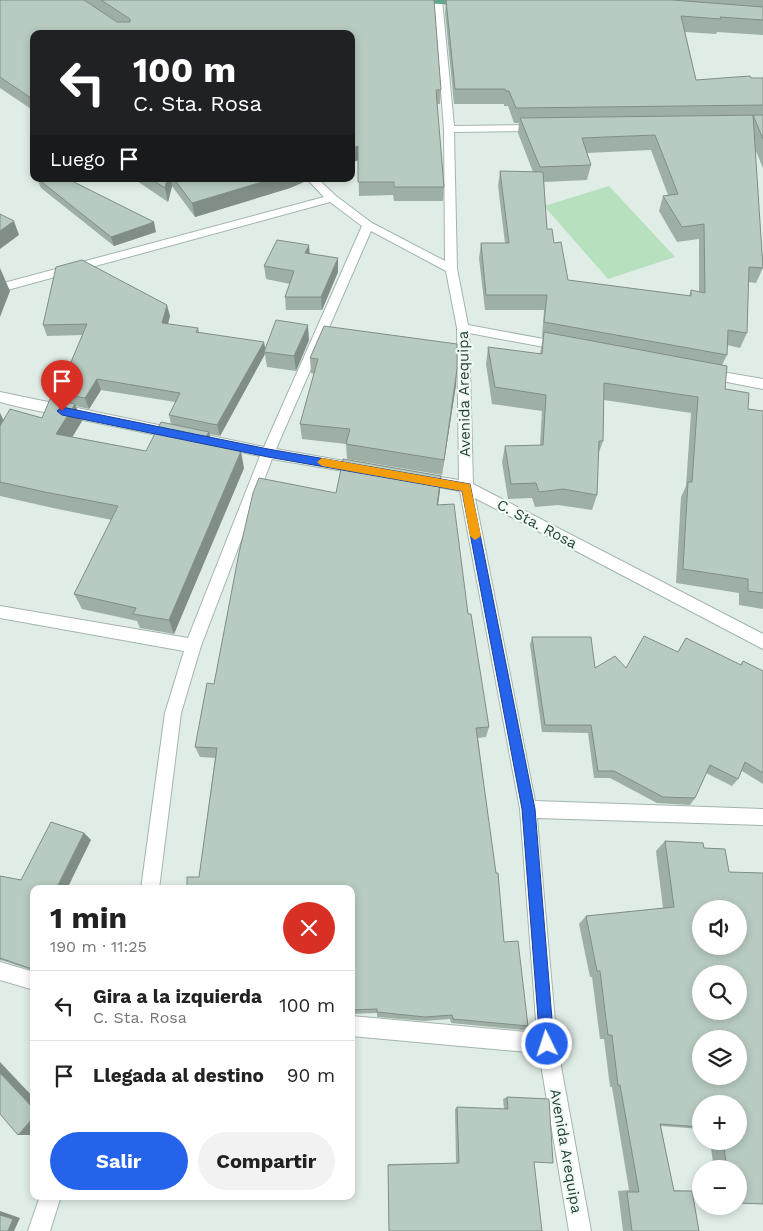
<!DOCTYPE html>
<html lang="es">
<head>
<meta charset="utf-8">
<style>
  body { margin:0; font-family:"Work Sans",sans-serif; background:#f2f2f2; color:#222; height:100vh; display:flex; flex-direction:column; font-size:19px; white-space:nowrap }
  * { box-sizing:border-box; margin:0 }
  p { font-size:16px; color:#767676 }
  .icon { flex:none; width:28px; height:28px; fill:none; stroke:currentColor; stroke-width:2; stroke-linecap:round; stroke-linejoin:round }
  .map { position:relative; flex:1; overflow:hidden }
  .drawer { position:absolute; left:30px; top:885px; width:325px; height:315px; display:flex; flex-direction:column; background:#fff; border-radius:10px; box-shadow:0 2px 8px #0003 }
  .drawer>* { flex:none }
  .banner { position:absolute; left:30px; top:30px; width:325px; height:152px; border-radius:10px; box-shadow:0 2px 8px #0003; background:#202124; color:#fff; overflow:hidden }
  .controls { position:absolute; left:692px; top:900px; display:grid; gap:10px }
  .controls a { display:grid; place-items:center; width:55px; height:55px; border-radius:50%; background:#fff; box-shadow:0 2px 8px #0003; font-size:25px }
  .pin { position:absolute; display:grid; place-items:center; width:42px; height:42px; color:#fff; margin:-51px -21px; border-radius:50% 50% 50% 0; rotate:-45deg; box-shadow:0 0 5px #0007 }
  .pin .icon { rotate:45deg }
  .me { position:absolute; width:55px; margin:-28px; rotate:356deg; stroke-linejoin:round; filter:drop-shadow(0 0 4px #0008) }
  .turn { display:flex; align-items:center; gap:18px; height:105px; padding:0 20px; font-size:22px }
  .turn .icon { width:65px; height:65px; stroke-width:2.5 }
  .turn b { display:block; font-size:35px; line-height:42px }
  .then { display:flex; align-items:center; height:48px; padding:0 20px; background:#0003; gap:10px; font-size:19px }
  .round { display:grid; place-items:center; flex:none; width:52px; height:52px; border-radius:26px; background:#f2f2f2 }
  .headline { display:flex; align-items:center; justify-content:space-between; height:85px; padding:0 20px }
  h1 { font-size:30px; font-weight:700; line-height:38px }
  .cta { display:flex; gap:10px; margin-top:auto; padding:10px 20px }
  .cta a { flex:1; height:58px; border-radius:30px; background:#2563eb; color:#fff; font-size:20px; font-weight:700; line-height:58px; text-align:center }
  .cta a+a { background:#f2f2f2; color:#222 }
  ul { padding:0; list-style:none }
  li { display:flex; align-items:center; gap:15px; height:70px; padding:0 20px; border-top:1px solid #e0e0e0 }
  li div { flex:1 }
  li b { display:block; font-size:19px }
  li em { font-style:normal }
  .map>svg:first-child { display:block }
  .green { fill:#b7e0be }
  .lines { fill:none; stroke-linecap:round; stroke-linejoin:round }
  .minor-casing { stroke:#a2b5ad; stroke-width:2 }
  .major-casing { stroke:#c0c9c6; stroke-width:2 }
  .minor { fill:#fff; fill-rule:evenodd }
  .major { fill:#60a78d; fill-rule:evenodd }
  .wall { fill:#9eafa6; fill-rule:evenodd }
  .shaded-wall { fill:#818e87 }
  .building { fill:#b8cbc1; stroke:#818e87; fill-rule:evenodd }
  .route { fill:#2563eb; stroke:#184099 }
  .slow { fill:#f59e0b }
  .labels { text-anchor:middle; stroke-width:4.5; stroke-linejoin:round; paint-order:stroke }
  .street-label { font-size:15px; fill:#1f3f33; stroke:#f1f9f4 }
</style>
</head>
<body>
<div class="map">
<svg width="763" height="1231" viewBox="0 0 763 1231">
  <rect width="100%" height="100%" fill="#e0ede6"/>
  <polygon class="green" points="609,186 675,257 608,279 544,206"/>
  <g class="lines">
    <defs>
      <g id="minor">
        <polygon points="434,0 442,0 454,126 537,125 542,128 537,131 454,132 457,269 468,325 560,342 566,346 560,350 469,333 473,484 763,634 763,649 475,498 535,801 763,809 763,825 537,818 557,1044 591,1231 569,1231 539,1053 351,1036 351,1016 537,1033 520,809 460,491 421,484 416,483 414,479 416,475 421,474 459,480 457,328 446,271 371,231 276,449 361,464 366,465 368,469 366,473 361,474 272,459 201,646 181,713 159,889 141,889 165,713 184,651 0,618 0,606 188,638 260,456 24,408 0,402 0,392 264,447 362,226 330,202 0,292 0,284 324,197 307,179 318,179 336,196 372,223 445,261 444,129"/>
        <polygon points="705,369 763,379 763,389 701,377 699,374 701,371"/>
        <polygon points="0,962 34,972 34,990 0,980"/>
        <polygon points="40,1196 61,1196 50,1231 28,1231"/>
      </g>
      <polygon id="major" points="413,0 468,0 469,2 465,5 417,3"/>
    </defs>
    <use href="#minor" class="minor-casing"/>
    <use href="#major" class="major-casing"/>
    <use href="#minor" class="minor"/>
    <use href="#major" class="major"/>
  </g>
  <g class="wall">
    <polygon points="0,0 434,0 441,90 440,104 437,104 444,187 443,201 394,201 393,195 359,196 358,160 34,34 34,111 0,88"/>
    <path d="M446,0H763V35L717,32L716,34L685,32L696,80L763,78V168L755,149L763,268L756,283L748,282L747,333L740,348L727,345V355L722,365L725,389L748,409L763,411V609L739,605V593L676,583L681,497L686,486L691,413L604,400L603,441L598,455L597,495L592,510L558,505L535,507L532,498L508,499L502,462L505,446L540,445L542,411L492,404L486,364L488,347L540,354L543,337H542L544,310H485L479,258L481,243H505L498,186L500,171L533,172L518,133L519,123H514L508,106H504V104H454L445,13ZM651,150L668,195L663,196L659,211L677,242L699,239V292L691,290L689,296L568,280L554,243L547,229L544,182L587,180L591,165L587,153Z"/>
    <polygon points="37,179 156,232 114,246 41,188"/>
    <polygon points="134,179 307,179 306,181 290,188 195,217 172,186 168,202"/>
    <polygon points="310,254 338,258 338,272 322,310 286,310 285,297 290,284 266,279 264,266"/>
    <path d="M170,316L168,324L198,328L199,332L265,349L309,340L296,371L267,367L265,354L220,436L209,434L212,445L244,468L174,634L140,628L137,621L82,609L74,594L112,520L53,508L0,496V413L3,420L42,418L62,402L58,393L83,335L47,336L43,325ZM101,390L175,402L169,415L171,424L146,451L72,437L82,421L75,406L89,409Z"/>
    <polygon points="310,358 456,385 442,475 347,459 346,444 302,439 300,424 314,374 311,373"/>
    <polygon points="440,490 438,505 468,614 489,727 486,737 478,738 504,942 528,1026 524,1030 451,1023 450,1019 424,1021 377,1017 377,1013 351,1014 351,889 199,877 215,758 200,757 195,747 214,684 336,493"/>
    <polygon points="532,637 595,668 626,668 678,652 686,638 740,665 743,661 763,671 763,784 742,771 738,779 732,786 706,773 695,798 690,805 657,803 610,778 594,778 588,733 542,732 530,645"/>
    <polygon points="84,833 91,840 34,889 34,971 1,960 0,961 0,876 21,880"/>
    <path d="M665,841L703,843L704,848L725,849L729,872L763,873V1204L739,1203V1169H714L710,1141H739V1104H701V1129L661,1126L673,1190L692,1191L699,1231H623L618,1191L629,1190L612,1087H610L604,1039H600L592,977H590L579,924L586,916L663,908L656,851ZM701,909H739V946H701ZM701,974H739V1011H701ZM701,1039H739V1076H701Z"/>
    <polygon points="507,1097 534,1162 389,1231 388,1164 456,1163 455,1109 457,1107 504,1109 503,1099"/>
  </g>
  <g class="shaded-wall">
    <polygon points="358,146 359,160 351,163 351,149"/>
    <polygon points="167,179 171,179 172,186 168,202 165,188"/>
    <polygon points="272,179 307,179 306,181 290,188 195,217 192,203"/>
    <polygon points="14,221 19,235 0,249 0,231"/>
    <polygon points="154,222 156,232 114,246 111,237"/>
    <polygon points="309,245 310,258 305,253"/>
    <polygon points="338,258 338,272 322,310 321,297"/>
    <polygon points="0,268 10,291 0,317"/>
    <polygon points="167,305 170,316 165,334 162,323"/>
    <polygon points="308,325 309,340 296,371 294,356"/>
    <polygon points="264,342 266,352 264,352 265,354 220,436 217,425"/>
    <polygon points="457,369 456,385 442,475 444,460"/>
    <polygon points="97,379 101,390 89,409 85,398"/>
    <polygon points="75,404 82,421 64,451 56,434"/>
    <polygon points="0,413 4,421 0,427"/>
    <polygon points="209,432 213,448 202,443"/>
    <polygon points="241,451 244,468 174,634 169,620"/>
    <polygon points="441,476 440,490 436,518 437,505"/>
    <polygon points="84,833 91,840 67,889 56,889"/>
    <polygon points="0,1062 34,1098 34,1109 0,1073"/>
    <polygon points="34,1117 34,1132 31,1135 18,1135"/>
    <polygon points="0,1211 20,1218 14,1231 8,1231 0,1215"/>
  </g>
  <g class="building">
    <polygon points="0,0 84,0 117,22 130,22 130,19 101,0 434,0 441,90 436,90 444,187 394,187 394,182 358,182 358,146 351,149 351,34 34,34 34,100 0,77"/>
    <polygon points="446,0 672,0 763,7 763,20 720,17 721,19 681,16 696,80 750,76 751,78 763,78 763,105 516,108 509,91 506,91 505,89 455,89"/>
    <polygon points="753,115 763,268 749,267 747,333 728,330 727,355 544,322 547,295 486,295 481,243 509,243 500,171 543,172 547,229 552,229 554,243 561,242 568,280 691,296 691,290 705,293 704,224 682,227 663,196 678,194 655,135 582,138 591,165 540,167 520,118 763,115 763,139"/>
    <polygon points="38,179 68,179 154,222 111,237"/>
    <polygon points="151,179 167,179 165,188"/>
    <polygon points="174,179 272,179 192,203"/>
    <polygon points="0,214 14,221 0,231"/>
    <polygon points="277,240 309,245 305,253 338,258 321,297 285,297 294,271 264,266"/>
    <polygon points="82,260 167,305 162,323 198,328 196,332 264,342 217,425 169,415 180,393 97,379 85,398 58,393 87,324 43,325 56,267"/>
    <polygon points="276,320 308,325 294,356 264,352"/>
    <polygon points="324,326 457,344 457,369 444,460 346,444 350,429 300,424 318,359 310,358"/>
    <polygon points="544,332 727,366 725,389 749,393 748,409 763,411 763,593 748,591 748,579 683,569 688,482 692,482 698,397 604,383 603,441 599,441 597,495 563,489 539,492 536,483 511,484 505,446 543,445 546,395 495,387 488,347 542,354"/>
    <polygon points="50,399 75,404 56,434 146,451 161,422 209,432 202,443 241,451 169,620 133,614 136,608 74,594 118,506 45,492 0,482 0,426 10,409 42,418"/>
    <polygon points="343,459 441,476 437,505 454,504 468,614 471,614 489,727 476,728 496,873 498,873 504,942 518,941 528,1026 453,1019 452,1015 425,1017 377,1012 377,1009 351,1010 351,889 187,889 187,877 199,877 217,748 195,747 207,683 214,684 239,553 253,493 259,478 336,493"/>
    <polygon points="644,636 678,652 686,638 741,665 743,661 763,671 763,773 745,762 738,779 710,765 695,798 663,797 614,771 598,771 591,725 545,725 532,637 591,637 595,668 615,656 626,668"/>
    <polygon points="51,822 84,833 56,889 34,889 34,964 32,969 0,958 0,876 21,880"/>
    <path d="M665,841L703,843L704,848L725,849L729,872L763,873V1204L739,1203V1169H727L723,1141H739V1104H701V1127L660,1124L674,1191H692L699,1231H632L627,1192H639L620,1085H618L612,1035H608L600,971H597L586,916L674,907ZM701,909H739V946H701ZM701,974H739V1011H701ZM701,1039H739V1076H701Z"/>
    <polygon points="0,1073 34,1109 34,1117 18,1135 0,1114"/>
    <polygon points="507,1097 549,1099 553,1163 534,1162 542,1231 389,1231 388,1165 459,1163 457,1107 508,1109"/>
    <polygon points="0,1215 13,1219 8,1231 0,1231"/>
  </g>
  <polygon class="route" points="62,407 268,449 470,484 535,809 554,1044 552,1049 547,1051 542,1049 540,1044 522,809 462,491 268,457 62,415 57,411"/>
  <polygon class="slow" points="322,458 470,484 481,536 475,540 470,536 462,491 322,466 317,462"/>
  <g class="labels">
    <g class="street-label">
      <text transform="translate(464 394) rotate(-91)" y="5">Avenida Arequipa</text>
      <text transform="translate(537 524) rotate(28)" y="5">C. Sta. Rosa</text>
      <text transform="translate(566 1151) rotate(80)" y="5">Avenida Arequipa</text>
    </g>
  </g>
</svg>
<div class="controls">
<a><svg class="icon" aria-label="sound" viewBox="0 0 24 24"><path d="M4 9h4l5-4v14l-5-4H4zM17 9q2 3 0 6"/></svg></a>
<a><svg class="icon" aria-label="search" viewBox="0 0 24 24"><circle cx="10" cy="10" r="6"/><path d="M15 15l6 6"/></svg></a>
<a><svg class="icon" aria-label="layers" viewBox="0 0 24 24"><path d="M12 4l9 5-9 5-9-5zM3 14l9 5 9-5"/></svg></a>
<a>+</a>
<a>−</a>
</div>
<div class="pin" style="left:62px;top:411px;background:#d93025"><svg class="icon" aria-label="arrive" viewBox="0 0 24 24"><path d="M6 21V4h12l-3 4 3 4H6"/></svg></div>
<svg class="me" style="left:547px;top:1044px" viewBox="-20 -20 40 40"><circle r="17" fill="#2563eb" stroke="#fff" stroke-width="3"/><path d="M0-11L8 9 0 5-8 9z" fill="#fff"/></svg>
<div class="banner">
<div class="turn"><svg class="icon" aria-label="left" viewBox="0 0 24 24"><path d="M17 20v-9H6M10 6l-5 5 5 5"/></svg><div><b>100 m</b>C. Sta. Rosa</div></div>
<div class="then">Luego<svg class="icon" aria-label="arrive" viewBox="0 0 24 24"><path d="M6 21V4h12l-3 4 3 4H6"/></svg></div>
</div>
<section class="drawer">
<div class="headline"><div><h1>1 min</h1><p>190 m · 11:25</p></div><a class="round" style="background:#d93025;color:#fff"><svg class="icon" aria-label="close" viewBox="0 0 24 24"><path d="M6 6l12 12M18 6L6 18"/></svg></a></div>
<ul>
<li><svg class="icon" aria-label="left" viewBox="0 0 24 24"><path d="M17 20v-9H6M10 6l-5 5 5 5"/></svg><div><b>Gira a la izquierda</b><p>C. Sta. Rosa</p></div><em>100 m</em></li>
<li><svg class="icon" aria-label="arrive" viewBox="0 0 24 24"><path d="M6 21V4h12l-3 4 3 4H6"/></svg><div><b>Llegada al destino</b></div><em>90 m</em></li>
</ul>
<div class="cta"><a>Salir</a><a>Compartir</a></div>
</section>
</div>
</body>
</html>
